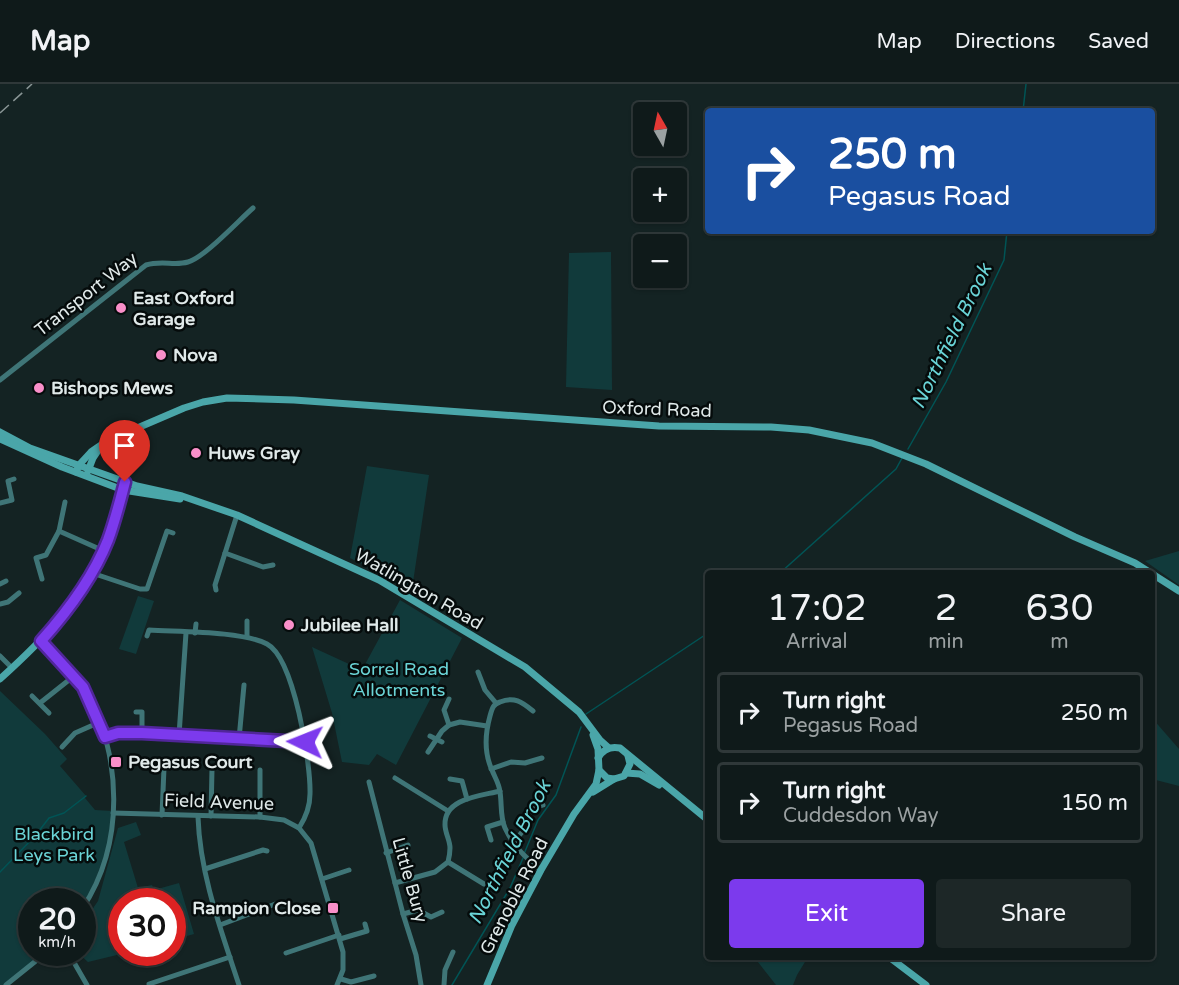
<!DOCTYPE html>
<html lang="en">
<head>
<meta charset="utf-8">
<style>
  body { margin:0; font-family:"Varela Round",sans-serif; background:#1d2727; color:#f1f3f6; height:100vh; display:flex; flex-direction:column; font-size:22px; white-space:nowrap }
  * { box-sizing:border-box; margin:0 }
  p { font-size:20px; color:#9ba1a2 }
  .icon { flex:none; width:33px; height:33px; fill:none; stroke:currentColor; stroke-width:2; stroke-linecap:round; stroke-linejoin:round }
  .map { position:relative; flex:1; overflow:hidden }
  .side { position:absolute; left:705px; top:486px; width:450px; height:390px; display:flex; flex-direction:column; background:#0f1a1a; border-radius:6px; box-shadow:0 2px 4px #0004,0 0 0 2px #2f3839 }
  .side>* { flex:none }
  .guide { position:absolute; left:705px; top:24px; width:450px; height:126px; border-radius:6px; box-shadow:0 2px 4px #0004,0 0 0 2px #2f3839; background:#1a4fa0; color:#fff; overflow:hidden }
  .needle { width:39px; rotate:351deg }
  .tools { position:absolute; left:633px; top:18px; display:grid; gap:12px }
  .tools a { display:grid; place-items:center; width:54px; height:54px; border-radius:6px; background:#0f1a1a; box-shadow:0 2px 4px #0004,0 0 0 2px #2f3839; font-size:30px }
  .speed { position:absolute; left:18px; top:804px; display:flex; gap:12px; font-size:30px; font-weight:700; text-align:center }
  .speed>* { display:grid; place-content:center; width:78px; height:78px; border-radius:50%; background:#0f1a1a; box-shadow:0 2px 4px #0004,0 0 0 2px #2f3839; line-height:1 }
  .speed small { font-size:15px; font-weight:400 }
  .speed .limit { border:9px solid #d22; background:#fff; color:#111 }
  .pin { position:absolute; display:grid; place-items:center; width:51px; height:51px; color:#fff; margin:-62px -26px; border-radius:50% 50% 50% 0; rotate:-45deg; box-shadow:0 0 6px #0007 }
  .pin .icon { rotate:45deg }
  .me { position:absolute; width:66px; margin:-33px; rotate:272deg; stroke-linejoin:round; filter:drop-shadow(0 0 4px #0008) }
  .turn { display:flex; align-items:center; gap:21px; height:126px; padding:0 24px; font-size:27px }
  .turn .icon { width:78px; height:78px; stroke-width:2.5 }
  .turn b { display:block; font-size:42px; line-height:51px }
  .eta { display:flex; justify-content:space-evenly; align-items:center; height:102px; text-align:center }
  .eta b { font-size:36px; font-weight:600; line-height:42px }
  .action { display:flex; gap:12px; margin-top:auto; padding:12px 24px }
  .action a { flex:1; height:69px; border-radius:6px; background:#7c3aed; color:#fff; font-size:24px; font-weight:600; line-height:69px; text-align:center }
  .action a+a { background:#1d2727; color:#f1f3f6 }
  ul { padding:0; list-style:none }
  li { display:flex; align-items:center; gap:18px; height:81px; margin:0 12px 9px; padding:0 12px; border:3px solid #2f3839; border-radius:6px }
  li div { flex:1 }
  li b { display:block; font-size:22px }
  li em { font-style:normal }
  header { display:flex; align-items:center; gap:36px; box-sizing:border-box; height:84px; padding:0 30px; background:#0f1a1a; border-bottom:2px solid #2f3839 }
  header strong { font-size:28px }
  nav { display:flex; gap:33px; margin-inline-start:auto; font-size:21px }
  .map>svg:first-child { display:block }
  .green { fill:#113a3b }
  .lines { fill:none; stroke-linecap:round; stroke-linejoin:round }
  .stream { stroke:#015455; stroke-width:1.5 }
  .street { stroke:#3f7577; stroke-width:5 }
  .secondary { stroke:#4aa6a9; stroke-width:7 }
  .rail { stroke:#899595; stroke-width:1.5; stroke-dasharray:12 6; stroke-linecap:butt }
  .route-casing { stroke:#51269a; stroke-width:15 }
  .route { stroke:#7c3aed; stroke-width:10 }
  .poi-dot { fill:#f98fc9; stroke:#050b0b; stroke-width:2 }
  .labels { text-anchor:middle; stroke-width:5; stroke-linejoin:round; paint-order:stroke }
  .street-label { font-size:18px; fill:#e0e9e9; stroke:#050b0b }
  .poi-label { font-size:18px; font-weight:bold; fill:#e0e9e9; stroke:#050b0b; text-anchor:start }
  .park-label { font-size:18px; fill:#6bd5d7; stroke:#050b0b }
  .water-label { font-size:20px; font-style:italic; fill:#6ad4d7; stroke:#050b0b }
</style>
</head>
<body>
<header>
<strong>Map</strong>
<nav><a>Map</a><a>Directions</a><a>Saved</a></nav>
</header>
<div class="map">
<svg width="1179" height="901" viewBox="0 0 1179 901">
  <rect width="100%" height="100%" fill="#142323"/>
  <g class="green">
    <polygon points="611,168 612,306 566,303 569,169"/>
    <polygon points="367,382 429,391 412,505 350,474"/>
    <polygon points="1179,467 1179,501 1145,477"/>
    <polygon points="138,512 154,517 136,570 119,565"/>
    <polygon points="400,516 462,554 396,681 377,670 369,681 342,678 332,629 312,563 362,586"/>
    <polygon points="0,607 45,650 67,675 60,682 86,712 85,714 95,726 113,727 107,768 83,825 82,818 32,818 32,868 47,869 6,901 0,901"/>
    <polygon points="1152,634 1179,665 1179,702 1152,695"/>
    <polygon points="136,738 141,751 124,758 138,804 152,801 154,806 179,799 194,850 173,856 172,818 122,818 122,868 125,869 88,878 78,869 82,868 83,839 98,817 118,744"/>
    <polygon points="754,873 808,873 797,891 793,901 776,901"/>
  </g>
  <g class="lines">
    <g class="stream">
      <polyline points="1023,27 1026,0"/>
      <polyline points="908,365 946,298 1004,176 1007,147"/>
      <polyline points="780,489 896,385 902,374"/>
      <polyline points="586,630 708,549"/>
      <polyline points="524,770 538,736 556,711 581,643"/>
      <polyline points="0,788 35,752 49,734 64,729 86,712"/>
      <polyline points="452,901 510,804 523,774"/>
    </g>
    <g class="street">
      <path d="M0,296L146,181C162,176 174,182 188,178C205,173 238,137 253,124"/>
      <polyline points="65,418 59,447 104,467"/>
      <polyline points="0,419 12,416 8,397 14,395"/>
      <polyline points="225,469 263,483 273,481"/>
      <polyline points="92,489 140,505 147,505 167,447 173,449"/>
      <polyline points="42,495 36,474 46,471 59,447"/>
      <polyline points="0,500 6,497"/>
      <polyline points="216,506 215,501 237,431"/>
      <polyline points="0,520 8,518 19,509"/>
      <polyline points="247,537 247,552"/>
      <polyline points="195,549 196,540"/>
      <path d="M147,552L149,546C180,548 242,547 267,560C294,574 311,680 310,710C310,723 306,733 299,744"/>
      <path d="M41,557C56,571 74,587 84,605C123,671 125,760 82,825"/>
      <polyline points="0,572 12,584"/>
      <polyline points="478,588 485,606 496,619"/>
      <polyline points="32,612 49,629"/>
      <polyline points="449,615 444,626 449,641 460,638 487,642"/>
      <polyline points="40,619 74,592"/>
      <path d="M533,627C522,618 514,612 500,618C493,620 492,625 490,632C485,650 484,669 492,686C495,694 499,699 500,708C502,720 500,733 505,744C513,761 526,775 541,786"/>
      <polyline points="136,628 142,628 142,649"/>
      <polyline points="179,651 186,549"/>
      <polyline points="430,652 442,658"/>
      <polyline points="105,653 118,649 142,649 305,658"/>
      <polyline points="239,655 244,601"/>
      <polyline points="62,663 75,649 100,638"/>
      <polyline points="428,668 442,647 449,641"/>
      <polyline points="491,685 511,678 525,679 542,674"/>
      <polyline points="395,694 448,727"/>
      <polyline points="450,695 462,697 467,715"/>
      <polyline points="369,698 403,830 416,871 421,901"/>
      <polyline points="113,729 260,733 284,736 299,744 311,759 343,868 343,886 337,901"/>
      <polyline points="162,731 164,684"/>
      <polyline points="211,732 212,685"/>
      <path d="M198,733C200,791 221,846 239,901"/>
      <polyline points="260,733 260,686"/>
      <polyline points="491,756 487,743 503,738"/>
      <polyline points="513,759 527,742 529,737 529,726 543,721"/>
      <polyline points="386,769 408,761"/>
      <polyline points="448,778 484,800"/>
      <polyline points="205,785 263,766 267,767"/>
      <polyline points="322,795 349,786"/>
      <path d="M395,799L435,788L448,778C449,774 450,769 450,764C450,756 445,749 445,741C444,714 481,712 500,707"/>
      <polyline points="403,830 418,826 431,833 442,828"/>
      <polyline points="220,841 278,819"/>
      <polyline points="340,855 367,847 365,840"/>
      <polyline points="68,868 87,901"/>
      <polyline points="286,869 339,851"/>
      <polyline points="341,895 351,898 374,892"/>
      <polyline points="149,900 230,873"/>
      <polyline points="6,901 47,868"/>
      <polyline points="444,901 445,886 453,868"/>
    </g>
    <g class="secondary">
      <polyline points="0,348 30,364 137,402 182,412 237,431 379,496 525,583 579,628 600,656 609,664"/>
      <polyline points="0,355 62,383 123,406 180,415"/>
      <polyline points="88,387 93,374 99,365"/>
      <polyline points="76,388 79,381 91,368 107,357 184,324 203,318 227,314 294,316 659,342 771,343 809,346 872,359 926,380 1075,453 1135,479 1179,507"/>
      <path d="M0,595C42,557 82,517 104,465C114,444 119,420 125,398"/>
      <polyline points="593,651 598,665 599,686 607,694 614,695"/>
      <path d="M598,674C603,665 610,662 620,664L708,736"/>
      <polyline points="626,689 640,690 659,701"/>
      <polyline points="593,708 614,695 624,692 630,680 628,672"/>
      <polyline points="889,873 926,901"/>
      <polyline points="487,901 512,841 541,786 574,730 596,700 599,686"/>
    </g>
    <polyline class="rail" points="0,29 32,0"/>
  </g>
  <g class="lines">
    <defs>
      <path id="route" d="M125,398C120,417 115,437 108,456C93,494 68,527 41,557L83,603L105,653L118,649H142L305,658"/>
    </defs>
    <use href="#route" class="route-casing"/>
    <use href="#route" class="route"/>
  </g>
  <g class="poi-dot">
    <circle cx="121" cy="224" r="6"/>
    <circle cx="161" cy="271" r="6"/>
    <circle cx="39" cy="304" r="6"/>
    <circle cx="196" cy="369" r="6"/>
    <circle cx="289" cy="541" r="6"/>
    <rect x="110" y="672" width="12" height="12" rx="3"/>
    <rect x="327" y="818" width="12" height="12" rx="3"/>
  </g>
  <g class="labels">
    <g class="street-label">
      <text transform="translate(86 210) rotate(-38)" y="6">Transport Way</text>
      <text transform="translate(657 325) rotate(2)" y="6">Oxford Road</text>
      <text transform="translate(419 505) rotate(30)" y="6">Watlington Road</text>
      <text transform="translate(219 718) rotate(2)" y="6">Field Avenue</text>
      <text transform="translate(410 796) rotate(74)" y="6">Little Bury</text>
      <text transform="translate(514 812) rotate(-63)" y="6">Grenoble Road</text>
    </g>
    <g class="poi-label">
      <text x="133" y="220">East Oxford<tspan x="133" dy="21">Garage</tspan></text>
      <text x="173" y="277">Nova</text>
      <text x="51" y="310">Bishops Mews</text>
      <text x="208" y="375">Huws Gray</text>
      <text x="301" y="547">Jubilee Hall</text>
      <text x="128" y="684">Pegasus Court</text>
      <text x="321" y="830" text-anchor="end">Rampion Close</text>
    </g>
    <g class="park-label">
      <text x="399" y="591">Sorrel Road<tspan x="399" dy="21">Allotments</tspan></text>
      <text x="54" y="756">Blackbird<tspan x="54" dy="21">Leys Park</tspan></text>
    </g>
    <g class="water-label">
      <text transform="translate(951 252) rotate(-64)" y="7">Northfield Brook</text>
      <text transform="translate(509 768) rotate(-63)" y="7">Northfield Brook</text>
    </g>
  </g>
</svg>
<div class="tools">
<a><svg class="needle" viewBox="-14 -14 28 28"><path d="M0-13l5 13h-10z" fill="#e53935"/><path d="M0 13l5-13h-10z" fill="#9ba1a2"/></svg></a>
<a>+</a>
<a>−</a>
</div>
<div class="speed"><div>20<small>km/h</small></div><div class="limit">30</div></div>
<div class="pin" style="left:125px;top:398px;background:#d93025"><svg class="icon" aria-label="arrive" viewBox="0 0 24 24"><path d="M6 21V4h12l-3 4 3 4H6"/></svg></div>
<svg class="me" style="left:305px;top:658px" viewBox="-20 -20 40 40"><path d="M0-17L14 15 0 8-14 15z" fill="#7c3aed" stroke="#fff" stroke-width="4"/></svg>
<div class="guide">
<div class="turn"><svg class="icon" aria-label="right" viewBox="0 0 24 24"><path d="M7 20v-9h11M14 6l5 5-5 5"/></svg><div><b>250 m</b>Pegasus Road</div></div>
</div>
<section class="side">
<div class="eta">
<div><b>17:02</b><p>Arrival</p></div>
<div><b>2</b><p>min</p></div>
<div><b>630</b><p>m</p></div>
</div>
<ul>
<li><svg class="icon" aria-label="right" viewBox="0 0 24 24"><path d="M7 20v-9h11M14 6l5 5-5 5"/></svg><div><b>Turn right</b><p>Pegasus Road</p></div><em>250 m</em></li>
<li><svg class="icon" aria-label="right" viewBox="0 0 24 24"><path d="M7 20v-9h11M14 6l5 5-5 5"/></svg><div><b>Turn right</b><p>Cuddesdon Way</p></div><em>150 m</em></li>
</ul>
<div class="action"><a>Exit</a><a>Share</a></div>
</section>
</div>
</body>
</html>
